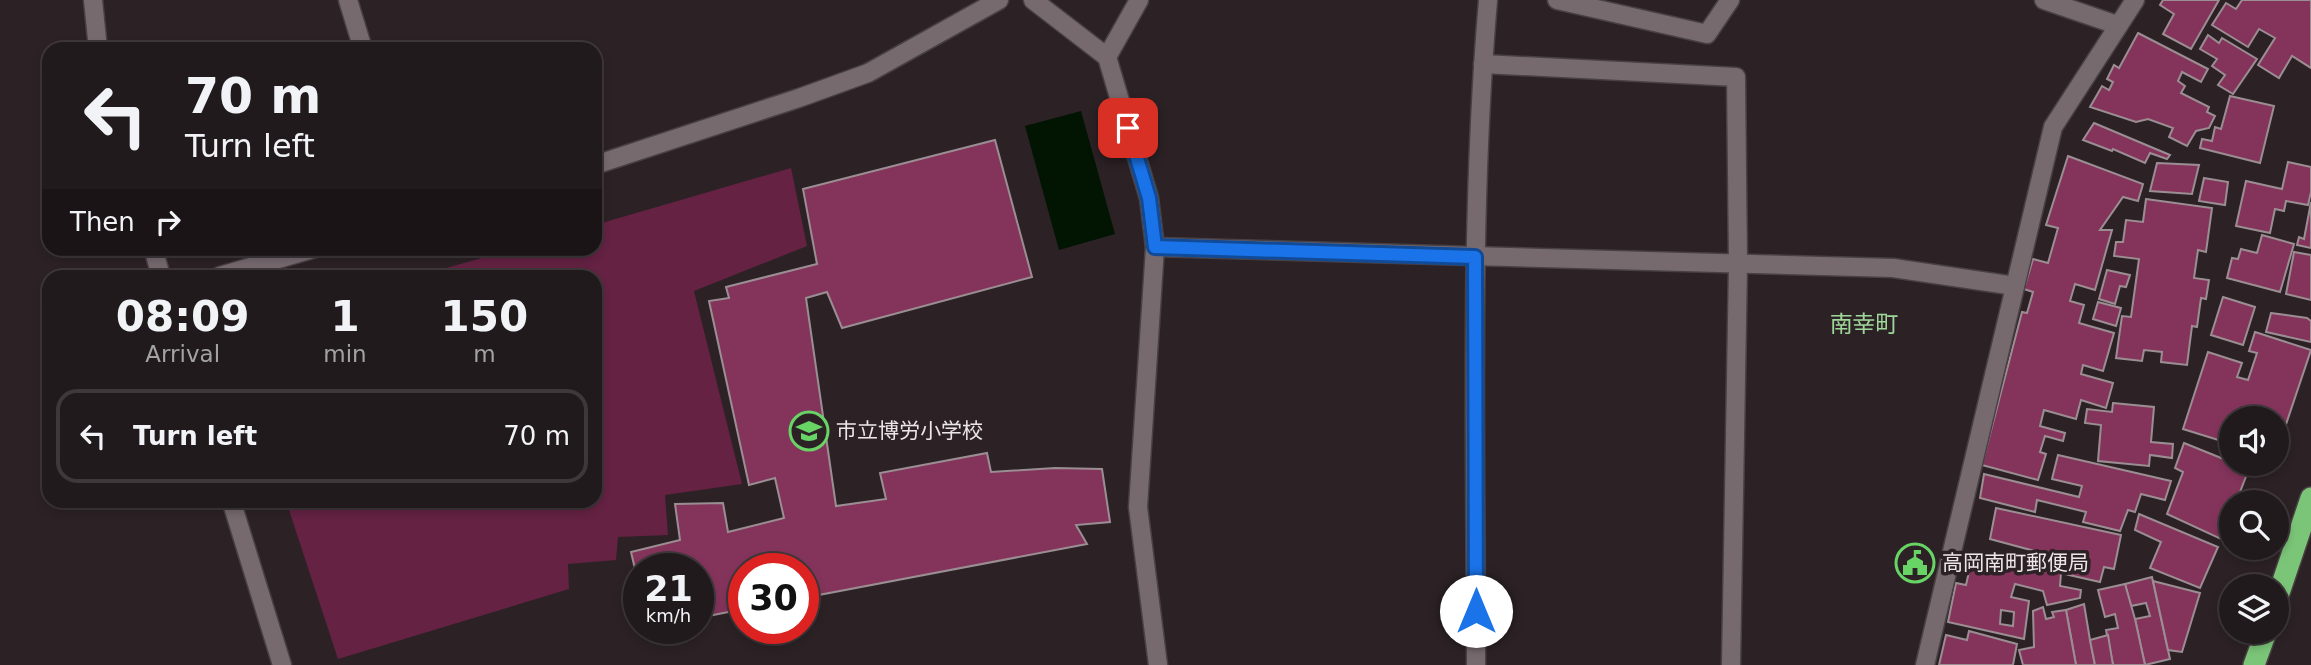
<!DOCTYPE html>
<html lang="en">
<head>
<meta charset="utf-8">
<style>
  body { margin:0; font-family:"DejaVu Sans","Noto Sans JP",sans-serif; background:#292325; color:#f1f3f6; height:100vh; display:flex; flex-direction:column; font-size:26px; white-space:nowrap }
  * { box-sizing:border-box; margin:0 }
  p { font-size:23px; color:#a2a1a3 }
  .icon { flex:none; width:38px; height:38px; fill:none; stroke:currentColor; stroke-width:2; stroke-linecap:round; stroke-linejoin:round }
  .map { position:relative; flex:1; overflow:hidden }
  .panel { position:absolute; left:42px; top:270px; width:560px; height:238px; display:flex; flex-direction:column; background:#211a1c; border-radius:21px; box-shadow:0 4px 10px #0003,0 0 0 2px #3e383b }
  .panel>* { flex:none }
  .banner { position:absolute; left:42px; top:42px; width:560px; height:214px; border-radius:21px; box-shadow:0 4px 10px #0003,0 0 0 2px #3e383b; background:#211a1c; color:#f1f3f6; overflow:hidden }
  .tools { position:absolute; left:2219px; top:406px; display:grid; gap:14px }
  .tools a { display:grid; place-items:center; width:70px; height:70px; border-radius:50%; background:#211a1c; box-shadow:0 4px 10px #0003,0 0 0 2px #3e383b; font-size:35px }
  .speed { position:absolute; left:623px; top:553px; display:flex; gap:14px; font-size:35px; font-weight:700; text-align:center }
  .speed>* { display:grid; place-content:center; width:91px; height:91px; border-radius:50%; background:#211a1c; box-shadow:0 4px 10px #0003,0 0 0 2px #3e383b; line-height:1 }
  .speed small { font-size:18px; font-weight:400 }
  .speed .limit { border:10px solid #d22; background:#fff; color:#111 }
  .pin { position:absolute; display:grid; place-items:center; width:60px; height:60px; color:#fff; margin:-30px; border-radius:14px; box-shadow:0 4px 10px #0006 }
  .me { position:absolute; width:77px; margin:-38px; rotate:0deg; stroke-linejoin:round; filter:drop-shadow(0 0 5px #0008) }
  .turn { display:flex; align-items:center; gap:24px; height:147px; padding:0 28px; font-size:32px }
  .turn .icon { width:91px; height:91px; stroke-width:2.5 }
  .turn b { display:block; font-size:49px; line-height:60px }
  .then { display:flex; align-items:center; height:66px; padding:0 28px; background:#0003; gap:14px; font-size:26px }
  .eta { display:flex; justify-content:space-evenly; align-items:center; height:119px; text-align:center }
  .eta b { font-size:42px; font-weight:800; line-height:49px }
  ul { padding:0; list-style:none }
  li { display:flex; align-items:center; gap:21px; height:94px; margin:0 14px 10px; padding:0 14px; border:4px solid #3e383b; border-radius:21px }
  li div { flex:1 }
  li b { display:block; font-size:26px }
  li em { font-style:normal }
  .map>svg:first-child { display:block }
  .green { fill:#652243 }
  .water { fill:#021402 }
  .building { fill:#84345b; stroke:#9b8e93; stroke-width:2; fill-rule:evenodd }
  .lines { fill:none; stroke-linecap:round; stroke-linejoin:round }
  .minor-casing { stroke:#484043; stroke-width:21 }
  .highway-casing { stroke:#484043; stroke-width:24 }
  .minor { stroke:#766a6f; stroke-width:18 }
  .highway { stroke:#7bc578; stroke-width:21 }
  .route-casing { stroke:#114b97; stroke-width:18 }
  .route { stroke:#1a73e8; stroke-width:12 }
  .labels { text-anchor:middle; stroke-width:7; stroke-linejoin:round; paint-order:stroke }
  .poi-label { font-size:21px; fill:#ece6e8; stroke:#2c2226; text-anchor:start }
  .neighbourhood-label { font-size:23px; fill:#9fd79b; stroke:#2c2226 }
</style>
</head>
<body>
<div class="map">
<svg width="2311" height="665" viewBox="0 0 2311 665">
  <rect width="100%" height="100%" fill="#2c2226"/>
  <polygon class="green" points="791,168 807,246 694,291 742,484 665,495 668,535 618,537 616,560 568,564 569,589 338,659 286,501 595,500 595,276 418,276 514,249 595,248 595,225"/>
  <polygon class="water" points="1081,111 1115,234 1059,250 1025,126"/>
  <g class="building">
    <polygon points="2163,0 2219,0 2191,49 2163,34 2174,14 2160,5"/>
    <polygon points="2242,0 2311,0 2311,68 2292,56 2279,78 2258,65 2275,38 2259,29 2248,47 2212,25 2226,3 2236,9"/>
    <polygon points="2138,33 2208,69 2201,82 2182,72 2178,81 2185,86 2181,93 2209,107 2207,112 2215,116 2209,128 2196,131 2187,146 2169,137 2173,128 2148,119 2136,122 2090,107 2102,86 2109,90 2113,82 2107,79 2114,65 2119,68"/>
    <polygon points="2208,35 2219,43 2222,38 2257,59 2233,94 2218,85 2225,75 2212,66 2217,59 2200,49"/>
    <polygon points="2230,96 2274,106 2260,163 2200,148 2202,139 2212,141 2215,127 2221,129"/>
    <polygon points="2094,123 2170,155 2167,159 2150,153 2145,163 2113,149 2112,151 2083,140"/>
    <polygon points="995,140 1032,277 842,328 827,292 806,298 836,506 886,499 880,473 987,453 991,472 1055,468 1102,469 1110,522 1076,525 1087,544 803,598 803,569 744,569 744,609 698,618 698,569 639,569 639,586 631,552 680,540 675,504 723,503 728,532 784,518 775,478 749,485 709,301 729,298 726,287 817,264 803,189"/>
    <polygon points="2068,156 2143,184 2138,201 2123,197 2100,230 2112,230 2095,290 2075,284 2070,301 2084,305 2079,323 2114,333 2103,371 2083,365 2081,374 2113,383 2106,408 2081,400 2076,419 2044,410 2040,426 2065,433 2063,441 2045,436 2040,452 2046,454 2038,480 1982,465 2022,312 2027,313 2033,292 2024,289 2033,259 2048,263 2058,228 2046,225"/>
    <polygon points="2288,162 2311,167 2311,192 2308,205 2286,201 2284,211 2275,209 2270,233 2236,226 2246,181 2282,189"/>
    <polygon points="2157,163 2199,165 2192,194 2150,191"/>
    <polygon points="2204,178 2228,182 2225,205 2199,201"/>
    <polygon points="2146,199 2212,208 2206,252 2198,250 2194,278 2209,280 2206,299 2201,298 2197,327 2192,326 2187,365 2161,362 2162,352 2144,350 2142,361 2116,358 2122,316 2131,317 2139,259 2114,256 2116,242 2123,242 2126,220 2143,222"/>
    <polygon points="2311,202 2311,248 2297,245 2299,237 2304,239"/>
    <polygon points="2262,235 2294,244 2280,292 2227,278 2232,258 2238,259 2241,249 2257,253"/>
    <polygon points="2294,252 2311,255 2311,300 2286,294"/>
    <polygon points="2107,270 2130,275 2126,287 2120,286 2115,304 2099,299"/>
    <polygon points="2223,297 2255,307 2243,345 2211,335"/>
    <polygon points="2098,302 2121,308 2116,326 2093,319"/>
    <polygon points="2271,313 2307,318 2311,321 2311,342 2266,332"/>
    <polygon points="2255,332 2311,350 2277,451 2277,418 2231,418 2231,444 2183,429 2208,352 2242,363 2237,377 2248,380 2257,353 2249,351"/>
    <polygon points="2113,403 2154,407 2151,442 2173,444 2172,458 2150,455 2149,466 2098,461 2101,425 2085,423 2087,409 2112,412"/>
    <polygon points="2184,443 2231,462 2231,464 2249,469 2236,502 2231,502 2231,513 2221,539 2167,514 2183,472 2175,468"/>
    <polygon points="2058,455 2171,481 2165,500 2141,494 2135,512 2128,510 2120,531 2083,522 2086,512 2037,500 2035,512 1980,498 1984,474 2079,497 2082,486 2052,479"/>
    <polygon points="1996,508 2121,535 2114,569 2104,567 2100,582 2060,573 2064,559 1990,539"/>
    <polygon points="2139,514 2218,547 2200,588 2150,568 2161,542 2135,530"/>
    <path d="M1973,554L2061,573L2060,586L2081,590L2080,598L2047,605L2043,591L2015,584L2011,597L2029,601L2024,639L1948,622L1956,583L1966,585ZM2001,610L2014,612L2013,626L2000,624Z"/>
    <polygon points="2152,577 2170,659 2145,665 2135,619 2150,616 2146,603 2131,606 2125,584"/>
    <polygon points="2153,581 2200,593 2182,652 2168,650"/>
    <polygon points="2125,584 2135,619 2145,665 2113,665 2106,630 2118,628 2115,614 2105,617 2098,590"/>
    <polygon points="2084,604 2090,640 2095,665 2076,665 2066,610"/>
    <polygon points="2043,607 2046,619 2054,617 2052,612 2066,610 2076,665 2023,665 2019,650 2034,647 2033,611"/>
    <polygon points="1969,631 2017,644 2013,665 1939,665 1946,635 1967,640"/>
    <polygon points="2108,635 2113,665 2095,665 2090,640"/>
  </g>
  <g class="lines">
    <defs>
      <g id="minor">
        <polyline points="93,0 98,49"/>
        <polyline points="348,0 363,49"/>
        <polyline points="1033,0 1107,57 1149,198 1155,247 1138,507 1158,665"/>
        <polyline points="1557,0 1707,34 1730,0"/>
        <polyline points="2044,0 2117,25"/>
        <polyline points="1107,57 1139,0"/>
        <polyline points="1483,64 1736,77 1738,264 1731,665"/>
        <polyline points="595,165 799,98 868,73 999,0"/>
        <polyline points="1155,247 1893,268 2015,286"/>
        <polyline points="153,248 161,276"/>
        <polyline points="220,276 316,248"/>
        <polyline points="231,500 282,665"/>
        <path d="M1476,665C1476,444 1469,221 1488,0"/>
        <polyline points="1925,665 2053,127 2135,0"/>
      </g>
      <g id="highway">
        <polyline points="2277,599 2311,498"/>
        <polyline points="2254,665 2266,632"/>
      </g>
    </defs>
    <use href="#minor" class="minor-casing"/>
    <use href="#highway" class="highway-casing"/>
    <use href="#minor" class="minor"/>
    <use href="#highway" class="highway"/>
  </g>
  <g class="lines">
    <defs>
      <polyline id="route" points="1128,128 1149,198 1155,247 1475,257 1476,611"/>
    </defs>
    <use href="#route" class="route-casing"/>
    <use href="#route" class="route"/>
  </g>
  <defs>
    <symbol id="school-ring" viewBox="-11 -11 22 22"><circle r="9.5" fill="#2c2226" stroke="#68d465" stroke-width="1.5"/><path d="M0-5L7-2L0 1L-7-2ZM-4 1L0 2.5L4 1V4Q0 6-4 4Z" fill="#68d465"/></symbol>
    <symbol id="civic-ring" viewBox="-11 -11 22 22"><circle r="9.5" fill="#2c2226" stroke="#68d465" stroke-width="1.5"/><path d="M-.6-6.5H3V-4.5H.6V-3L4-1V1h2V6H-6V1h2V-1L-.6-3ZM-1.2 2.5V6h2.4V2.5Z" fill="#68d465"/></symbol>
  </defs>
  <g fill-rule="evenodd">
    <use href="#school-ring" x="787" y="409" width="44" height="44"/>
    <use href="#civic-ring" x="1893" y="541" width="44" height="44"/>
  </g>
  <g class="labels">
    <g class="poi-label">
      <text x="836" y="438">市立博労小学校</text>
      <text x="1942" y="570">高岡南町郵便局</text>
    </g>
    <g class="neighbourhood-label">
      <text x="1864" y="332">南幸町</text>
    </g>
  </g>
</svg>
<div class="tools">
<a><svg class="icon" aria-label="sound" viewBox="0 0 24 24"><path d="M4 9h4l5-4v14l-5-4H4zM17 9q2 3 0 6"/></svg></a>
<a><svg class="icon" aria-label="search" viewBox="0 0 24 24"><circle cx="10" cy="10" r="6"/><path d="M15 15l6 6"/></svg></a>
<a><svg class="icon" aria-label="layers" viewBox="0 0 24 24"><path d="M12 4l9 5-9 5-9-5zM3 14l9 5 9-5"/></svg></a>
</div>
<div class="speed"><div>21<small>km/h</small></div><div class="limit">30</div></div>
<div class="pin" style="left:1128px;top:128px;background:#d93025"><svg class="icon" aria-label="arrive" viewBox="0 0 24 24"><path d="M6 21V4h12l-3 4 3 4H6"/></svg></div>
<svg class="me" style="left:1476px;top:611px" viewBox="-20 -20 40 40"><circle r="19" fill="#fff"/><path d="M0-13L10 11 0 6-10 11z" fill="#1a73e8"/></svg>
<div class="banner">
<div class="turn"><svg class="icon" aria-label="left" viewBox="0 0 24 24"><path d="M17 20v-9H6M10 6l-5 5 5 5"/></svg><div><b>70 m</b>Turn left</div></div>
<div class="then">Then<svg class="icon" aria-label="right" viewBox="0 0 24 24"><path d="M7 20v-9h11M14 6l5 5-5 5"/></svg></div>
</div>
<section class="panel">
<div class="eta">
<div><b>08:09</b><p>Arrival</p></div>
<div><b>1</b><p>min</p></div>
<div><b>150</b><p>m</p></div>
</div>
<ul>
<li><svg class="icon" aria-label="left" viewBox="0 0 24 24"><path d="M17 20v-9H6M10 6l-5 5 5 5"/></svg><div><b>Turn left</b></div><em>70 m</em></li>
</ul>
</section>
</div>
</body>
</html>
